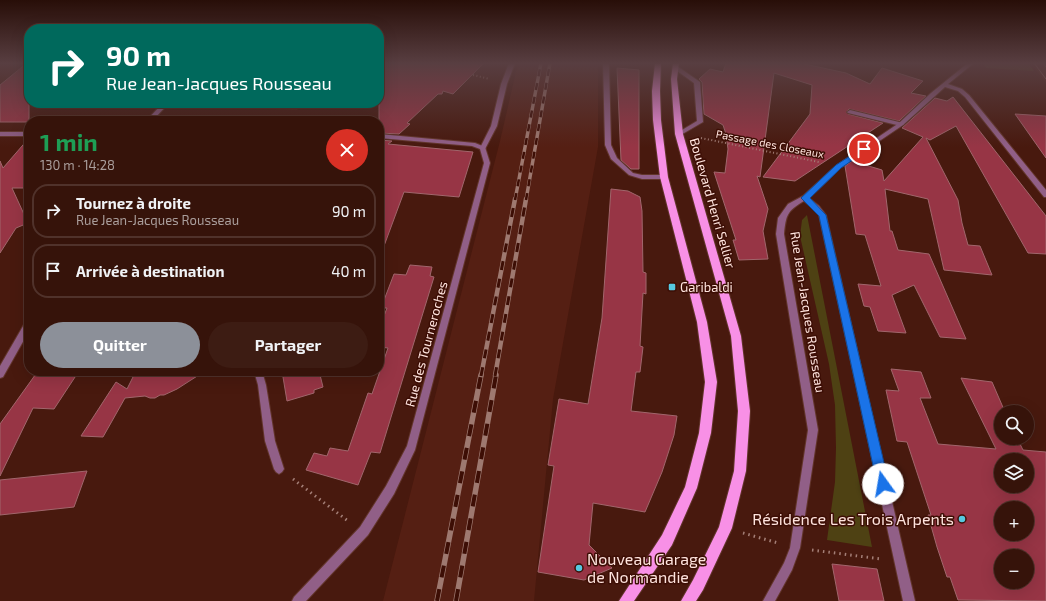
<!DOCTYPE html>
<html lang="fr">
<head>
<meta charset="utf-8">
<style>
  body { margin:0; font-family:"Exo 2",sans-serif; background:#3d1c13; color:#f1f3f6; height:100vh; display:flex; flex-direction:column; font-size:15px; white-space:nowrap }
  * { box-sizing:border-box; margin:0 }
  p { font-size:13px; color:#aa9e9c }
  .icon { flex:none; width:22px; height:22px; fill:none; stroke:currentColor; stroke-width:2; stroke-linecap:round; stroke-linejoin:round }
  .map { position:relative; flex:1; overflow:hidden }
  .sheet { position:absolute; left:24px; top:116px; width:360px; height:260px; display:flex; flex-direction:column; background:#36130a; border-radius:16px; box-shadow:0 4px 16px #0002,0 0 0 1px #50322b }
  .sheet>* { flex:none }
  .top-card { position:absolute; left:24px; top:24px; width:360px; height:84px; border-radius:16px; box-shadow:0 4px 16px #0002,0 0 0 1px #50322b; background:#00695c; color:#fff; overflow:hidden }
  .buttons { position:absolute; left:994px; top:405px; display:grid; gap:8px }
  .buttons a { display:grid; place-items:center; width:40px; height:40px; border-radius:50%; background:#36130a; box-shadow:0 4px 16px #0002,0 0 0 1px #50322b; font-size:20px }
  .pin { position:absolute; display:grid; place-items:center; width:34px; height:34px; color:#fff; margin:-17px; border:2px solid #fff; border-radius:50%; box-shadow:0 1px 4px #0007 }
  .me { position:absolute; width:44px; margin:-22px; rotate:347deg; stroke-linejoin:round; filter:drop-shadow(0 0 3px #0008) }
  .turn { display:flex; align-items:center; gap:14px; height:84px; padding:0 16px; font-size:18px }
  .turn .icon { width:52px; height:52px; stroke-width:2.5 }
  .turn b { display:block; font-size:28px; line-height:34px }
  .round { display:grid; place-items:center; flex:none; width:42px; height:42px; border-radius:21px; background:#3d1c13 }
  .head { display:flex; align-items:center; justify-content:space-between; height:68px; padding:0 16px }
  h1 { font-size:24px; font-weight:700; line-height:30px; color:#1e9e55 }
  .action { display:flex; gap:8px; margin-top:auto; padding:8px 16px }
  .action a { flex:1; height:46px; border-radius:24px; background:#8c9099; color:#fff; font-size:16px; font-weight:700; line-height:46px; text-align:center }
  .action a+a { background:#3d1c13; color:#f1f3f6 }
  ul { padding:0; list-style:none }
  li { display:flex; align-items:center; gap:12px; height:54px; margin:0 8px 6px; padding:0 8px; border:2px solid #50322b; border-radius:16px }
  li div { flex:1 }
  li b { display:block; font-size:15px }
  li em { font-style:normal }
  .map>svg:first-child { display:block }
  .built { fill:#551f13 }
  .green { fill:#4e4113 }
  .building { fill:#973545; stroke:#a1666c; fill-rule:evenodd }
  .lines { fill:none; stroke-linecap:round; stroke-linejoin:round }
  .lane-casing { stroke:#62352b; stroke-width:2 }
  .street-casing { stroke:#62352b; stroke-width:2 }
  .primary-casing { stroke:#62352b; stroke-width:2 }
  .path-far1 { stroke:#a47f77; stroke-width:2; stroke-dasharray:1 2.5; stroke-linecap:butt }
  .path { stroke:#a47f77; stroke-width:3; stroke-dasharray:1.5 4; stroke-linecap:butt }
  .lane { fill:#915f87; fill-rule:evenodd }
  .street { fill:#915f87; fill-rule:evenodd }
  .primary { fill:#f890e6; fill-rule:evenodd }
  .tram { stroke:#9e7970; stroke-width:1 }
  .rail-far2-casing { stroke:#9e7970; stroke-width:3.5 }
  .rail-far1-casing { stroke:#9e7970; stroke-width:4.5 }
  .rail-casing { stroke:#9e7970; stroke-width:5.5 }
  .rail-far2 { stroke:#3d0e05; stroke-width:2.5; stroke-dasharray:7; stroke-linecap:butt }
  .rail-far1 { stroke:#3d0e05; stroke-width:3; stroke-dasharray:9; stroke-linecap:butt }
  .rail { stroke:#3d0e05; stroke-width:4; stroke-dasharray:12; stroke-linecap:butt }
  .route { fill:#1a73e8; stroke:#114b97 }
  .poi-dot { fill:#56c9e1; stroke:#3d0e05; stroke-width:1.5 }
  .labels { text-anchor:middle; stroke-width:3; stroke-linejoin:round; paint-order:stroke }
  .far-street-label { font-size:11px; fill:#ffe4de; stroke:#3d0e05 }
  .street-label { font-size:13px; fill:#ffe4de; stroke:#3d0e05 }
  .poi-label { font-size:13px; fill:#ffe4de; stroke:#3d0e05; text-anchor:start }
  .near-poi-label { font-size:16px; fill:#ffe4de; stroke:#3d0e05; text-anchor:end }
</style>
</head>
<body>
<div class="map">
<svg width="1046" height="601" viewBox="0 0 1046 601">
  <rect width="100%" height="100%" fill="#48190e"/>
  <g class="built">
    <polygon points="518,63 598,63 598,147 553,399 534,601 383,601 500,141"/>
    <polygon points="1031,63 1046,63 1046,83"/>
    <polygon points="239,103 303,103 297,110 235,108"/>
  </g>
  <g class="green">
    <polygon points="986,63 1028,63 1034,71 987,68 983,66"/>
    <polygon points="807,215 872,547 827,540 835,482 836,448 835,405 829,364 800,236 802,220"/>
  </g>
  <g class="building">
    <polygon points="27,63 29,63 29,122 0,122 0,85"/>
    <polygon points="379,63 484,63 453,94 443,91 442,94 438,94 407,123 410,124 399,134 379,133"/>
    <polygon points="726,63 800,63 846,73 870,84 882,68 923,81 911,93 926,96 899,121 849,109 846,112 848,114 883,123 795,181 763,177 810,114 812,85 774,73 760,177 757,176 768,209 763,231 768,259 739,260 733,240 736,240 714,172 725,173 728,149 726,134 723,125 704,114 702,82 699,79 710,69 723,72"/>
    <polygon points="617,68 639,70 639,169 631,169 621,160"/>
    <polygon points="953,97 1046,216 1046,254 1028,253 956,126 930,140 926,138 958,200 962,223 968,245 980,246 992,275 944,270 928,199 885,189 890,231 892,231 898,250 929,254 966,339 940,337 914,285 892,295 906,333 878,331 870,307 864,306 858,284 881,286 865,235 856,234 845,166 852,161 882,170 884,181 923,137 902,128 935,98 947,101"/>
    <polygon points="1015,114 1046,116 1046,158"/>
    <polygon points="29,138 29,188 12,188 28,223 16,228 0,253 0,161 3,168"/>
    <polygon points="379,140 392,141 388,144 473,152 459,197 404,192 381,254 379,253"/>
    <polygon points="611,189 628,191 640,197 642,211 643,272 646,273 646,294 643,293 640,346 643,347 640,372 636,372 631,411 677,416 674,435 662,472 645,512 593,503 589,545 612,568 584,580 538,572 554,466 548,465 559,399 588,404 602,318"/>
    <polygon points="410,265 432,267 430,276 434,277 380,453 371,452 358,485 306,470 314,453 327,456 330,448 348,451 368,393 372,394 388,348 379,347 379,329 387,308 381,308 394,274 406,275"/>
    <path d="M891,369L921,372L931,398H920L938,444L996,449L961,378L992,382L1005,412H1001V438H1017L1023,450L1046,452V601L958,600L950,577H947L937,547L928,515H931L907,442L897,441L886,390L899,391ZM1001,460H1027V486H1001ZM1001,508H1027V534H1001ZM1001,556H1027V582H1001Z"/>
    <polygon points="38,371 79,371 54,409 33,408 0,476 0,424"/>
    <polygon points="136,371 205,371 177,389 164,395 160,395 155,398 150,398 145,396 125,398 103,437 81,436 116,382 127,389"/>
    <polygon points="282,371 319,371 323,387 314,390 314,393 287,401"/>
    <polygon points="87,471 74,507 0,515 0,480"/>
    <polygon points="832,564 877,569 884,601 839,601"/>
  </g>
  <g class="lines">
    <defs>
      <g id="lane">
        <polygon points="509,63 515,63 507,84 497,126 485,149 481,149 480,148 491,126 501,84"/>
        <polygon points="673,66 677,66 700,82 703,122 679,136 676,134 677,133 697,121 694,83 673,68"/>
        <polygon points="850,110 903,123 904,124 901,126 848,113 847,112"/>
        <polygon points="254,371 262,371 266,385 275,441 284,469 282,472 279,474 276,472 274,469 265,441 258,385"/>
      </g>
      <g id="street">
        <polygon points="603,63 609,63 611,145 617,158 633,173 642,175 664,175 667,177 666,179 642,179 629,175 611,159 605,145"/>
        <path d="M968,63H974L948,84L962,89L969,95L1046,190V197H1044L965,97L958,91L945,87L903,125L841,167L809,198L819,206L826,215L915,601H903L819,215L815,210L804,201C787,211 786,215 784,234L818,430L800,548L792,570L775,601H763L784,563L790,548L808,430L776,234L778,218L788,204L803,196L837,165L899,123L931,93Z"/>
        <polygon points="163,103 169,103 152,121 146,121"/>
        <rect x="0" y="132" width="29" height="4"/>
        <polygon points="379,134 475,143 485,147 490,163 415,450 394,494 368,535 306,601 292,601 294,597 360,527 386,486 407,446 484,163 480,149 472,146 379,138"/>
        <polygon points="29,320 29,331 3,377 0,378 0,366 26,321"/>
      </g>
      <g id="primary">
        <polygon points="655,63 661,63 660,91 661,120 668,177 707,322 717,382 711,433 697,488 672,545 634,601 619,601 662,535 685,487 699,433 705,382 697,322 660,177 653,120 652,91"/>
        <polygon points="673,63 679,63 677,79 683,134 741,336 750,411 746,471 732,528 703,590 696,601 681,601 693,580 719,527 734,471 738,411 731,336 675,134 671,79"/>
      </g>
    </defs>
    <use href="#lane" class="lane-casing"/>
    <use href="#street" class="street-casing"/>
    <use href="#primary" class="primary-casing"/>
    <g class="path-far1">
      <polyline points="473,75 490,79"/>
      <polyline points="701,138 819,162"/>
    </g>
    <g class="path">
      <polyline points="293,479 348,521"/>
      <polyline points="743,533 778,543"/>
      <polyline points="812,550 881,559"/>
    </g>
    <use href="#lane" class="lane"/>
    <use href="#street" class="street"/>
    <use href="#primary" class="primary"/>
    <g class="tram">
      <polyline points="1034,63 1046,79"/>
      <polyline points="1043,63 1046,67"/>
    </g>
    <defs>
      <g id="rail-far2">
        <polyline points="515,200 541,63"/>
        <polyline points="526,200 550,63"/>
      </g>
      <g id="rail-far1">
        <polyline points="481,376 515,199"/>
        <polyline points="495,376 526,199"/>
      </g>
      <g id="rail">
        <polyline points="437,601 481,375"/>
        <polyline points="456,601 496,375"/>
      </g>
    </defs>
    <use href="#rail-far2" class="rail-far2-casing"/>
    <use href="#rail-far1" class="rail-far1-casing"/>
    <use href="#rail" class="rail-casing"/>
    <use href="#rail-far2" class="rail-far2"/>
    <use href="#rail-far1" class="rail-far1"/>
    <use href="#rail" class="rail"/>
  </g>
  <linearGradient id="sky" x2="0" y2="1"><stop stop-color="#280e08"/><stop offset="0.43" stop-color="#583e41"/><stop offset="1" stop-color="#583e41" stop-opacity="0"/></linearGradient>
  <rect width="1046" height="147" fill="url(#sky)"/>
  <polygon class="route" points="864,147 867,149 866,151 841,168 810,198 826,215 889,484 887,488 883,489 879,488 877,484 819,216 801,198 836,165"/>
  <g class="poi-dot">
    <rect x="668" y="283" width="8" height="8" rx="2"/>
    <circle cx="962" cy="519" r="4"/>
    <circle cx="579" cy="568" r="4"/>
  </g>
  <g class="labels">
    <g class="far-street-label">
      <text transform="translate(770 144) rotate(11)" y="4">Passage des Closeaux</text>
    </g>
    <g class="street-label">
      <text transform="translate(713 203) rotate(74)" y="5">Boulevard Henri Sellier</text>
      <text transform="translate(808 312) rotate(81)" y="5">Rue Jean-Jacques Rousseau</text>
      <text transform="translate(426 344) rotate(-75)" y="5">Rue des Tourneroches</text>
    </g>
    <g class="poi-label">
      <text x="680" y="292">Garibaldi</text>
    </g>
    <g class="near-poi-label">
      <text x="954" y="525">Résidence Les Trois Arpents</text>
      <text x="587" y="565" text-anchor="start">Nouveau Garage<tspan x="587" dy="18">de Normandie</tspan></text>
    </g>
  </g>
</svg>
<div class="buttons">
<a><svg class="icon" aria-label="search" viewBox="0 0 24 24"><circle cx="10" cy="10" r="6"/><path d="M15 15l6 6"/></svg></a>
<a><svg class="icon" aria-label="layers" viewBox="0 0 24 24"><path d="M12 4l9 5-9 5-9-5zM3 14l9 5 9-5"/></svg></a>
<a>+</a>
<a>−</a>
</div>
<div class="pin" style="left:864px;top:149px;background:#d93025"><svg class="icon" aria-label="arrive" viewBox="0 0 24 24"><path d="M6 21V4h12l-3 4 3 4H6"/></svg></div>
<svg class="me" style="left:883px;top:484px" viewBox="-20 -20 40 40"><circle r="19" fill="#fff"/><path d="M0-13L10 11 0 6-10 11z" fill="#1a73e8"/></svg>
<div class="top-card">
<div class="turn"><svg class="icon" aria-label="right" viewBox="0 0 24 24"><path d="M7 20v-9h11M14 6l5 5-5 5"/></svg><div><b>90 m</b>Rue Jean-Jacques Rousseau</div></div>
</div>
<section class="sheet">
<div class="head"><div><h1>1 min</h1><p>130 m · 14:28</p></div><a class="round" style="background:#d93025;color:#fff"><svg class="icon" aria-label="close" viewBox="0 0 24 24"><path d="M6 6l12 12M18 6L6 18"/></svg></a></div>
<ul>
<li><svg class="icon" aria-label="right" viewBox="0 0 24 24"><path d="M7 20v-9h11M14 6l5 5-5 5"/></svg><div><b>Tournez à droite</b><p>Rue Jean-Jacques Rousseau</p></div><em>90 m</em></li>
<li><svg class="icon" aria-label="arrive" viewBox="0 0 24 24"><path d="M6 21V4h12l-3 4 3 4H6"/></svg><div><b>Arrivée à destination</b></div><em>40 m</em></li>
</ul>
<div class="action"><a>Quitter</a><a>Partager</a></div>
</section>
</div>
</body>
</html>
